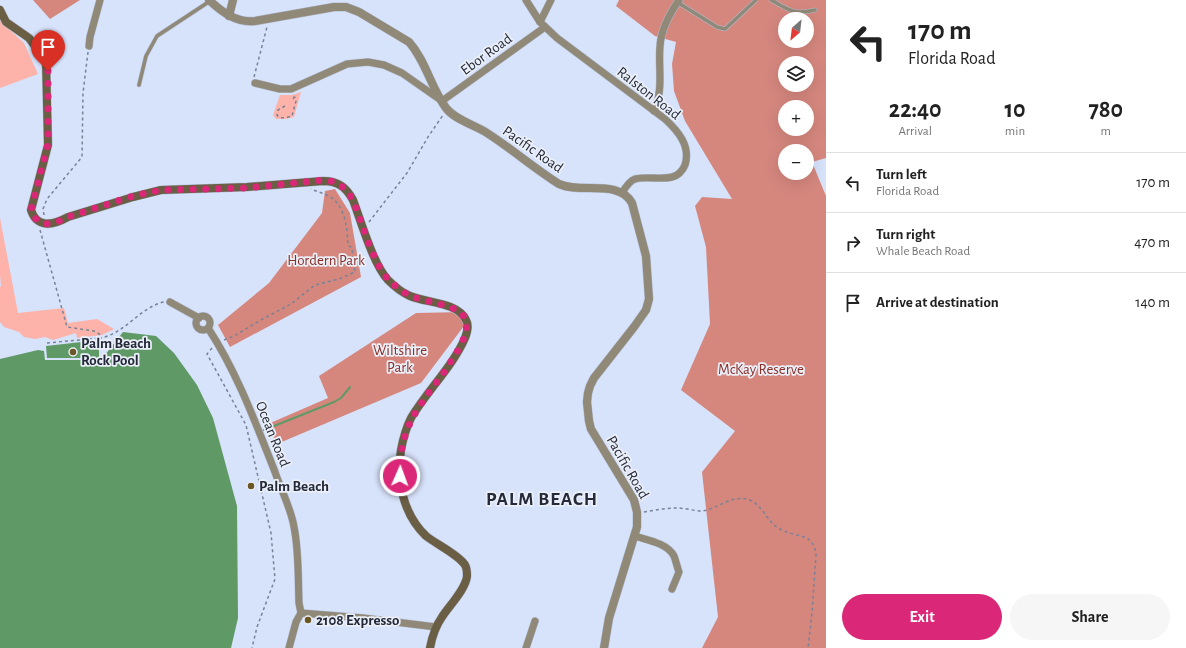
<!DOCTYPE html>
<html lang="en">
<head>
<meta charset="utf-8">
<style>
  body { margin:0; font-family:"Alegreya Sans",sans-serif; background:#f6f6f6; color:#222; height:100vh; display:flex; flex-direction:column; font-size:15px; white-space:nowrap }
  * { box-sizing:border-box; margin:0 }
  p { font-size:13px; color:#767676 }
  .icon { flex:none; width:22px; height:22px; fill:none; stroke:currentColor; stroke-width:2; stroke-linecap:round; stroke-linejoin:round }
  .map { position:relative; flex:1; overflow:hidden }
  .sheet { display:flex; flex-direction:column; background:#fff; width:360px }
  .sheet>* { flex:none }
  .guide { background:#fff; color:#222; overflow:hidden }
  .needle { width:26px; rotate:208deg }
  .tools { position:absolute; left:778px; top:12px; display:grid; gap:8px }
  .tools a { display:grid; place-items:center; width:36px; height:36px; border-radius:50%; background:#fff; box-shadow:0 4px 16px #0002; font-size:20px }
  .pin { position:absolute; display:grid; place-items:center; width:34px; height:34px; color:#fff; margin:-41px -17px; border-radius:50% 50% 50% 0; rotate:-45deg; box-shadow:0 0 4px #0007 }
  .pin .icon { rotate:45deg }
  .me { position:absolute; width:44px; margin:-22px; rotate:2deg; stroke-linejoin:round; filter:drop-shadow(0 0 3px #0008) }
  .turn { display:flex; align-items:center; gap:14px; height:84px; padding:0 16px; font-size:18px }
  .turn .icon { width:52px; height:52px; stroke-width:2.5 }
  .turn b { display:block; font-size:28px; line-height:34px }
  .eta { display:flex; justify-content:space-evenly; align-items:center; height:68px; text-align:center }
  .eta b { font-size:24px; font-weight:700; line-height:28px }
  .action { display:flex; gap:8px; margin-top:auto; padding:8px 16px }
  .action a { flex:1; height:46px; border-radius:24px; background:#db2777; color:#fff; font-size:16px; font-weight:700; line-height:46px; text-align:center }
  .action a+a { background:#f6f6f6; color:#222 }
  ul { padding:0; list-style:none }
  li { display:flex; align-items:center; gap:12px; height:60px; padding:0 16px; border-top:1px solid #e0e0e0 }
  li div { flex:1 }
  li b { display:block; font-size:15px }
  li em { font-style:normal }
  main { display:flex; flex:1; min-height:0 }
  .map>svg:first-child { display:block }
  .green { fill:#feb3aa }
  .forest { fill:#d5877e; fill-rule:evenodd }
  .water { fill:#5f9966 }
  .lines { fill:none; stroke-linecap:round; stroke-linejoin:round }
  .stream { stroke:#5f9966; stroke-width:2 }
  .service-casing { stroke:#b3bdd4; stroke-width:4.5 }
  .minor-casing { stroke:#b3bdd4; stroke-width:8 }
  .tertiary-casing { stroke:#b3bdd4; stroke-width:9 }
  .secondary-casing { stroke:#b3bdd4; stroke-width:9 }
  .path { stroke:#798296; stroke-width:1.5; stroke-dasharray:3 3; stroke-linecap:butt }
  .service { stroke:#918977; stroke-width:3.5 }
  .minor { stroke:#918977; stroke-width:7 }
  .tertiary { stroke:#918977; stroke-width:8 }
  .secondary { stroke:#6a5e44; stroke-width:8 }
  .route { stroke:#db2777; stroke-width:7; stroke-dasharray:0 12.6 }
  .poi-dot { fill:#6b5625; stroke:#ebeff8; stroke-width:1.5 }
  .labels { text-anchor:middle; stroke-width:3.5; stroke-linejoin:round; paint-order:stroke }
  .street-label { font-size:15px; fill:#242a3a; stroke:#ebeff8 }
  .park-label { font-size:15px; fill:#8a2e28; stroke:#ebeff8 }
  .poi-label { font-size:15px; font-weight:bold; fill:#242a3a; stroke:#ebeff8; text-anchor:start }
  .district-label { font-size:19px; font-weight:bold; letter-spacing:1px; fill:#242a3a; stroke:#ebeff8 }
</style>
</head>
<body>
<main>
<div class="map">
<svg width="826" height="648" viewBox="0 0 826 648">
  <rect width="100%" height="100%" fill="#d7e2fb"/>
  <g class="green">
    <polygon points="0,21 24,43 38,74 0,88"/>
    <polygon points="301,92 294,117 286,119 276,119 273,115 280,95 292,95"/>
    <polygon points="0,218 18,313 64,308 68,323 97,319 114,329 102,335 77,338 76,333 53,340 45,337 35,339 24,337 19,332 4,327 0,322 0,287 1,286 0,275"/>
  </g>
  <g class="forest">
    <polygon points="33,0 80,0 50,19"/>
    <path d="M619,0H826V158L812,162L826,196V648H702L718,617L702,472L735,431L681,390L710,324L706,247L695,206L702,197L732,199L685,121L674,91L672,64L676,42L655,36L616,6ZM785,19H807V41H785ZM785,63H807V85H785ZM785,107H807V129H785ZM785,151H807V173H785Z"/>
    <polygon points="335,189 350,213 361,277 230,347 218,325 269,283 322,213 325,191"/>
    <polygon points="464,312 470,318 421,383 277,444 268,424 328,398 319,376 416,313"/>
  </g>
  <g class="water">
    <polygon points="123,332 156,336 174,353 197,385 213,418 237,506 238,618 231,648 0,648 0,359 38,350 44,351 45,360 101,360"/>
    <polygon points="99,340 99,358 47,358 46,346"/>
  </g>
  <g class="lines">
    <polyline class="stream" points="264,430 334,402 341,398 350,387"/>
    <defs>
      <g id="service">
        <path d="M771,0C790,10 793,15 815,10"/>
        <polyline points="677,2 717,27 725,29 756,0"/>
        <polyline points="139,85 146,56 157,36 210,1"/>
      </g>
      <g id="minor">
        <path d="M526,0L540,22L557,38L665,119C678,131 691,146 685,165C683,170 678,176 672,177C660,180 647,176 635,179C629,181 625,188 622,193"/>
        <polyline points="540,22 551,0"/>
        <polyline points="89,46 90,37 100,0"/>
        <polyline points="255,83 280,89 291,89 347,64 368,62 384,65 402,73 442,101 545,27"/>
        <path d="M654,111C664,88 658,69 660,46C661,30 670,13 679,0"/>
        <polyline points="170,302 199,318"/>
        <circle cx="203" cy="323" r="7"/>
        <path d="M208,328C237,372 256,424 275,472C281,490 291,508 294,527C299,551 298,578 299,603L301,613L296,622L289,648"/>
        <path d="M635,536C647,540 667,543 674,556C676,561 677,567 679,572L672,589"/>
        <polyline points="301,613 363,618 436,627"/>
        <polyline points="526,648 535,621"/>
      </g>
      <g id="tertiary">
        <path d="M209,0C222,12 236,23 255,21L334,7H346L359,12L409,42C426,61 431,88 446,108C455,120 475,125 487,133C512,149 535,169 559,184C581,194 619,179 632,203L646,256L649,299L646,310L634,327L594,378L590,386L588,393L587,402L589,421L591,429L634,500L637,512V527L609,618L604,648"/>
        <polyline points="229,16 233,0"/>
      </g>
      <path id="secondary" d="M0,10L6,22L29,38L46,61L48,145L31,210C32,213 34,217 36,219C45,228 59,222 68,217L133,197L161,190L247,187L323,181C338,181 346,187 353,200C361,221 373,264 388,280C393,285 403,293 410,296C426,303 458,302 466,320C469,325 467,333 465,338C453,366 427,391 411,418C406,428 403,439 401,450C396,480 403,514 426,536C436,544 459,555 465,565C467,568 467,573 467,576C466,589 449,606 442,617C435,627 432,637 430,648"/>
    </defs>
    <use href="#service" class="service-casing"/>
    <use href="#minor" class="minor-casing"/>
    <use href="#tertiary" class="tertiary-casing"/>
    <use href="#secondary" class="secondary-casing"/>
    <g class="path">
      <polyline points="254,77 267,27"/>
      <polyline points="293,99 296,94"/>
      <path d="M285,106L278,110L277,115C280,120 287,117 292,116L296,101L295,97"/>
      <polyline points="44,215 43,209 47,199 82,157 83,93 88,52"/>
      <polyline points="369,222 407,173 428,137 443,115"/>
      <path d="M40,230L67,327L94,331L101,335L100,338C125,334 140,307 164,302"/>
      <path d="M224,340L234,336L261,320L291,304L315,285L339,279L355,272L352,248L348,245C347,229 346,209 332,198C326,194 318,192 311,189"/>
      <polyline points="47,343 100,338"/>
      <polyline points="212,348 207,354 246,425 271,533 275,579 257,627 252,648"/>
      <path d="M644,512C655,510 666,508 677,508C685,508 694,511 702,511C717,510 733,492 752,501C764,508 768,523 780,529C796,538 814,532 816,555L812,613L808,648"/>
    </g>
    <use href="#service" class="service"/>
    <use href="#minor" class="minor"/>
    <use href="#tertiary" class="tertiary"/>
    <use href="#secondary" class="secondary"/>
  </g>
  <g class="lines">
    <path class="route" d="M48,71V144L31,210C32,213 34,217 36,219C45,228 59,222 68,217L133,196L161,190L247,188L323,180C338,181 345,187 353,200C361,220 374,266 389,280C394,285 404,293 411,296C442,308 485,303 458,350C432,396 398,416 400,476"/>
  </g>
  <g class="poi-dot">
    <circle cx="73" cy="352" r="4"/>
    <circle cx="251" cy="486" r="4"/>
    <circle cx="308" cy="620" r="4"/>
  </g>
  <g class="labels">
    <g class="street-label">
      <text transform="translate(486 54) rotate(-36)" y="5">Ebor Road</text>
      <text transform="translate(649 93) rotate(38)" y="5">Ralston Road</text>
      <text transform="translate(533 149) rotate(35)" y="5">Pacific Road</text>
      <text transform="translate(273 434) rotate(68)" y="5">Ocean Road</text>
      <text transform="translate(628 467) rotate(60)" y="5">Pacific Road</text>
    </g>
    <g class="park-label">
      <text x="326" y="265">Hordern Park</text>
      <text x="400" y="355">Wiltshire<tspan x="400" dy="17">Park</tspan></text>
      <text x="761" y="374">McKay Reserve</text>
    </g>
    <g class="poi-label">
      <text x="81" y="348">Palm Beach<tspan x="81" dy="17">Rock Pool</tspan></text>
      <text x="259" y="491">Palm Beach</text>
      <text x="316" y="625">2108 Expresso</text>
    </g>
    <g class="district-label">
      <text x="542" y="505">PALM BEACH</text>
    </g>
  </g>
</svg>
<div class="tools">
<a><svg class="needle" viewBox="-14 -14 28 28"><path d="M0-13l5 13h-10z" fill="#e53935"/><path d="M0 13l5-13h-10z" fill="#767676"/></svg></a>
<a><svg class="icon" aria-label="layers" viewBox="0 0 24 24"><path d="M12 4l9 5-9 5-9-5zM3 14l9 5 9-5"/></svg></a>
<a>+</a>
<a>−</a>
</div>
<div class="pin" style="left:48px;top:71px;background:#d93025"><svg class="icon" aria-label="arrive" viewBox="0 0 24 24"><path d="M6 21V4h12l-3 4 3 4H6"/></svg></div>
<svg class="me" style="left:400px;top:476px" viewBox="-20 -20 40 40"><circle r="17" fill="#db2777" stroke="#fff" stroke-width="3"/><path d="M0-11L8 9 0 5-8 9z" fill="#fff"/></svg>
</div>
<section class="sheet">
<div class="guide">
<div class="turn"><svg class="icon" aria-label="left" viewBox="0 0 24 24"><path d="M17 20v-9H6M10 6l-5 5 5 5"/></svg><div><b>170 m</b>Florida Road</div></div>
</div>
<div class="eta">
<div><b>22:40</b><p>Arrival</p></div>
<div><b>10</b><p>min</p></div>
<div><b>780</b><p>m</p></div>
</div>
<ul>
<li><svg class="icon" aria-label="left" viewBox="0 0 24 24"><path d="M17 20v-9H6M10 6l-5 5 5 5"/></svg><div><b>Turn left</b><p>Florida Road</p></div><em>170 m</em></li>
<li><svg class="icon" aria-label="right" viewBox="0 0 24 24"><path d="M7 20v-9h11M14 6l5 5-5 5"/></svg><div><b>Turn right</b><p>Whale Beach Road</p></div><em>470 m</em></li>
<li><svg class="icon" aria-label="arrive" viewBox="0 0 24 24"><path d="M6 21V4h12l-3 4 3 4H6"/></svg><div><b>Arrive at destination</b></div><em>140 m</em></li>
</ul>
<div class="action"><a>Exit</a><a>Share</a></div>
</section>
</main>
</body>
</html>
